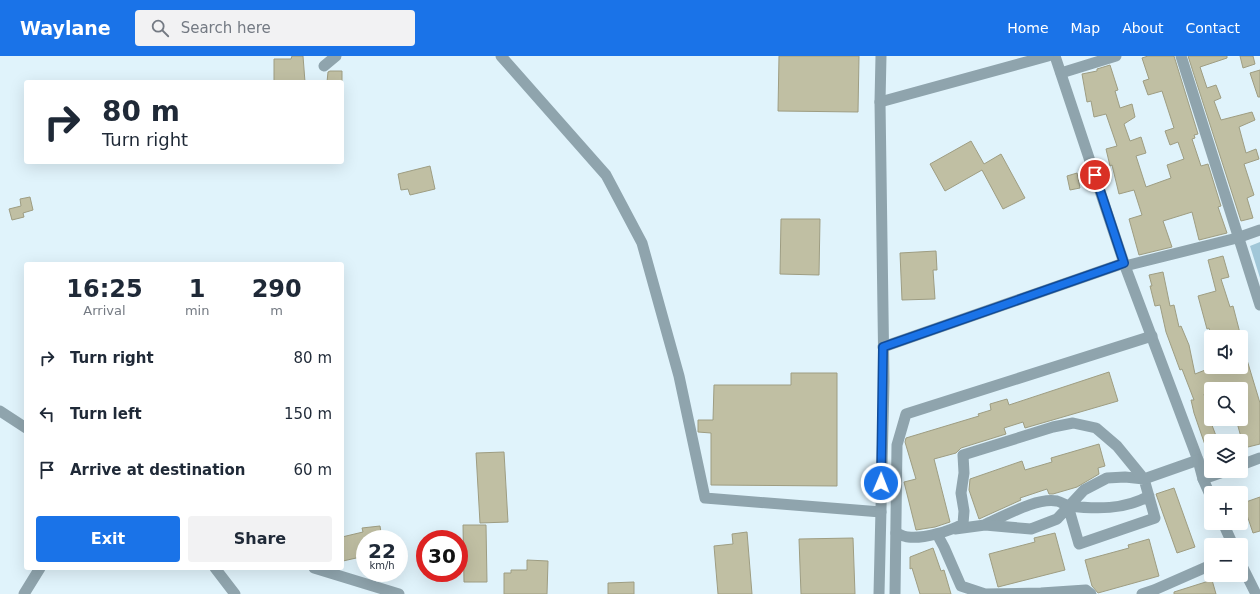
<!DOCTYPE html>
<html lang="en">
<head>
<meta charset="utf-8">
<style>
  body { margin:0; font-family:"DejaVu Sans",sans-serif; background:#f2f2f3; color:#1f2937; height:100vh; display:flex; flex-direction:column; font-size:15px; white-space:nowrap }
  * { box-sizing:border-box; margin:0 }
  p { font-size:13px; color:#747a83 }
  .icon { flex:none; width:22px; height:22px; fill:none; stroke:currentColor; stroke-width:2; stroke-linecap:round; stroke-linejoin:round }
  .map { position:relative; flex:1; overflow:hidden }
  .drawer { position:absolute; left:24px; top:206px; width:320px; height:308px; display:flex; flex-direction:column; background:#fff; border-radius:4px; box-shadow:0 4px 16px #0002 }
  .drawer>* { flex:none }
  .hud { position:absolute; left:24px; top:24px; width:320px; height:84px; border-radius:4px; box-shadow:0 4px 16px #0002; background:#fff; color:#1f2937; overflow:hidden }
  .buttons { position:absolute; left:1204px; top:274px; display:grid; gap:8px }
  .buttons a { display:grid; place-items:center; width:44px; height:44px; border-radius:4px; background:#fff; box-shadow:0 4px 16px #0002; font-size:20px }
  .speed { position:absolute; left:356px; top:474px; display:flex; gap:8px; font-size:20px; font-weight:700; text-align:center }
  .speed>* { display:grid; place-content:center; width:52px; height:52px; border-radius:50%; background:#fff; box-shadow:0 4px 16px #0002; line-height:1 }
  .speed small { font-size:10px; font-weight:400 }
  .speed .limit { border:6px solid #d22; background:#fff; color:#111 }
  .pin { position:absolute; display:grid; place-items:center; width:34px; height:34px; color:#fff; margin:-17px; border:2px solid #fff; border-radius:50%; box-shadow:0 1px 4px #0007 }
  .me { position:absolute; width:44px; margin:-22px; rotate:1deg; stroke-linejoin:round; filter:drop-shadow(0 0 3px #0008) }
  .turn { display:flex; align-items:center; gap:14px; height:84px; padding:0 12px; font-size:18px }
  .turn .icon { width:52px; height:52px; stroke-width:2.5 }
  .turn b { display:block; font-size:28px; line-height:34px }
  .eta { display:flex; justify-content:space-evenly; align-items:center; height:68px; text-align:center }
  .eta b { font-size:24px; font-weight:600; line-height:28px }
  .button { display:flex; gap:8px; margin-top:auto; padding:8px 12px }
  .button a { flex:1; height:46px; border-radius:4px; background:#1a73e8; color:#fff; font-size:16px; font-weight:600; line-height:46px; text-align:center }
  .button a+a { background:#f2f2f3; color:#1f2937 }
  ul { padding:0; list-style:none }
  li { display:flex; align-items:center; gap:12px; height:56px; padding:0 12px }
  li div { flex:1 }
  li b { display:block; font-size:15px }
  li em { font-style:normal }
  header { display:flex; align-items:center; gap:24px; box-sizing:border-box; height:56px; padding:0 20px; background:#1a73e8; color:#fff }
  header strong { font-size:19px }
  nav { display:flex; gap:22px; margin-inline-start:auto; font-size:14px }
  .search { width:280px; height:36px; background:#f2f2f3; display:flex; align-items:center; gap:10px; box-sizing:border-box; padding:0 14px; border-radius:4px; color:#747a83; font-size:15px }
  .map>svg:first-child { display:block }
  .green { fill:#a1c7d8 }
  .building { fill:#c0bfa3; stroke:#9e9d82 }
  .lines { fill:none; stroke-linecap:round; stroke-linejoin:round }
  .minor { stroke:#8fa4ad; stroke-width:11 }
  .tertiary { stroke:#8fa4ad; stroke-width:11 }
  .route-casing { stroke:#114b97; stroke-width:10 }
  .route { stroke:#1a73e8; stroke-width:7 }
</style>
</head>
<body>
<header>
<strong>Waylane</strong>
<div class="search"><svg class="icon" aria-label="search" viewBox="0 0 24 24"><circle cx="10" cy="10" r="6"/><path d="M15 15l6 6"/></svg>Search here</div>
<nav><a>Home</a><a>Map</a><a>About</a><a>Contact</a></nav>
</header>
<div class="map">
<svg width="1260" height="538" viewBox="0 0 1260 538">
  <rect width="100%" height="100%" fill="#e0f3fb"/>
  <polygon class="green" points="1260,186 1260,222 1250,190"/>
  <g class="building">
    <polygon points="292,0 303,0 305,26 274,26 274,3 291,3"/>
    <polygon points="779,0 859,0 858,56 778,55"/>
    <polygon points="1148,0 1174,0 1198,78 1194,79 1195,82 1192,83 1201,110 1208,108 1221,150 1218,151 1227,177 1199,184 1192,156 1163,165 1172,191 1139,199 1129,163 1142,159 1134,134 1119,138 1112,109 1110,110 1106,93 1117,90 1106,58 1094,61 1091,45 1087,46 1082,18 1097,15 1097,13 1110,9 1118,34 1115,35 1120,52 1132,48 1135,61 1124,68 1130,85 1141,81 1146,97 1136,100 1146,131 1171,122 1167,109 1184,103 1178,86 1170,89 1165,75 1174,72 1162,35 1148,39 1143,25 1149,23 1142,2"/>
    <polygon points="1188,0 1227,0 1227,2 1200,11 1207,32 1216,29 1221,42 1214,45 1221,64 1252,56 1255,64 1239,71 1246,97 1256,93 1259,103 1244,108 1254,139 1247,142 1253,162 1241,165"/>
    <polygon points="1240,0 1253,0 1255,8 1243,12"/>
    <polygon points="1260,14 1260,41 1258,41 1250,17"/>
    <polygon points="330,15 342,15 342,26 327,26 328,16"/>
    <polygon points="971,85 984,108 1001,98 1025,142 1003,153 982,114 945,135 930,108"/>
    <polygon points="430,110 435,133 410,139 408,133 401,134 398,118"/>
    <polygon points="1077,117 1080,132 1070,134 1067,120"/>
    <polygon points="30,141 33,154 23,157 24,161 12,164 9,153 21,150 20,143"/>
    <polygon points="781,163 820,163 819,219 780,218"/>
    <polygon points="936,195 937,214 933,214 935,243 902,244 900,197"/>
    <polygon points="1223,200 1229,221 1221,223 1230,251 1233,250 1241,281 1211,281 1209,272 1207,273 1198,240 1216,235 1208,204"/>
    <polygon points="1163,216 1170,250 1174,249 1179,271 1181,270 1189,289 1195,318 1213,311 1241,311 1241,295 1244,294 1260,347 1260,388 1244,392 1236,363 1241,363 1241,333 1228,333 1227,329 1217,333 1211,333 1211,335 1204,338 1210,364 1218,385 1211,385 1211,387 1205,389 1194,357 1191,344 1194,344 1182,313 1180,314 1166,276 1160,249 1155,250 1150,230 1152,230 1149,219"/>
    <polygon points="1109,316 1118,345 1025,372 1023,366 1004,372 1006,378 961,392 956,397 934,403 950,466 935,471 916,474 904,426 916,423 905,386 906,382 979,360 978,358 991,354 990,348 1007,343 1009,349"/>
    <polygon points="791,317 837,317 837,430 711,429 711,377 698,376 698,364 713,364 714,329 791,329"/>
    <polygon points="1099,388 1105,410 1098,412 1099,418 1077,431 1053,438 1049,438 1047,433 1020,442 1021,444 979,463 969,434 970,423 1022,405 1025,414 1052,406 1051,402"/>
    <polygon points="504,396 508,466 480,467 476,397"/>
    <polygon points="1174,432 1195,491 1177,497 1156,438"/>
    <polygon points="1260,441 1260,475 1253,477 1243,447"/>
    <polygon points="463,469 486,469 487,526 464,526"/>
    <polygon points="380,470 382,483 365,483 365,500 343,505 342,481 363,476 362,472"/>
    <polygon points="747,476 752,538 718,538 714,490 733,488 732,478"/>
    <polygon points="1055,477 1065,514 998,531 989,498 1035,486 1034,482"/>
    <polygon points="853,482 855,538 801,538 799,483"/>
    <polygon points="1149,483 1159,520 1098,537 1092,530 1085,504 1129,492 1128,489"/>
    <polygon points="933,492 941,515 944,514 951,538 920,538 912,512 910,513 910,501"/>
    <polygon points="527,504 548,505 547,538 504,538 504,517 511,517 511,514 527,514"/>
    <polygon points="1212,524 1216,538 1174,538 1174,536"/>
    <polygon points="634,526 634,538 608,538 608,527"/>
  </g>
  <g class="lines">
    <g class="minor">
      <polyline points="501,0 606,119 642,187 679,320 705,442 881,456"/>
      <polyline points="1055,0 1125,210 1198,404 1203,423 1211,441"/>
      <polyline points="1181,0 1260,249"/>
      <polyline points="324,10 336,0"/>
      <polyline points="1061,17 1116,0"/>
      <polyline points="880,46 1048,0"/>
      <polyline points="1125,210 1237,182 1260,174"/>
      <polyline points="883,291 1124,207"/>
      <polyline points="1241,409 1260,402"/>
      <polyline points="1203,423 1226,415"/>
      <polyline points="1223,467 1233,489"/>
      <path d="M986,468C1005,460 1037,441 1057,445C1061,446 1065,449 1068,450"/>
      <path d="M955,473L985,469L1031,473L1057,463L1084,434L1107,422L1125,421L1144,423L1155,462L1079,488L1068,450C1096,453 1124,454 1149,440"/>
      <path d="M896,477C899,478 904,481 908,481C924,483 950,475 963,468L964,455L961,437L964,417L963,399L1053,371L1073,367L1096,372L1117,390L1144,423L1198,404"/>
      <polyline points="937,478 944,491 961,530 985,538 1041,537 1086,534 1091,538"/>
      <polyline points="1241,508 1256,538"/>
      <polyline points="215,512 235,538"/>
      <polyline points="24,538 40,512"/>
      <polyline points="879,538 884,325 880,46 881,0"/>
      <polyline points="895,538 897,389 906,358 1152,280"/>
      <polyline points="1142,538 1154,534 1211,509"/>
    </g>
    <g class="tertiary">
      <polyline points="0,355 26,372"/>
      <polyline points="314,512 399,538"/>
    </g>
  </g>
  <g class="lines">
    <defs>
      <polyline id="route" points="881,427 883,291 1124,207 1095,119"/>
    </defs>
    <use href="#route" class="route-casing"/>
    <use href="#route" class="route"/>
  </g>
</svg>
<div class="buttons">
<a><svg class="icon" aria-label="sound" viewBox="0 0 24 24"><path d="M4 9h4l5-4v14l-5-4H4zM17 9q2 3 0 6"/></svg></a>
<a><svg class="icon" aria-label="search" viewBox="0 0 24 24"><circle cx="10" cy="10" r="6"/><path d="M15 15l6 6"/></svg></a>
<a><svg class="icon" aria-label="layers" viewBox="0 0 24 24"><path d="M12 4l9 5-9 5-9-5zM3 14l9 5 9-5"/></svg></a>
<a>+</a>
<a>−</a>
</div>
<div class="speed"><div>22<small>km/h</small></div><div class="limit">30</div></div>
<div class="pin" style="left:1095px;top:119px;background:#d93025"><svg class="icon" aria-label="arrive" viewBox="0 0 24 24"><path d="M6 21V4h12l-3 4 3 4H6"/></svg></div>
<svg class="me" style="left:881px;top:427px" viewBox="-20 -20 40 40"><circle r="17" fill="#1a73e8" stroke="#fff" stroke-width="3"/><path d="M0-11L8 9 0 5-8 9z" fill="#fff"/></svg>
<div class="hud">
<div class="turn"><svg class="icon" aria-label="right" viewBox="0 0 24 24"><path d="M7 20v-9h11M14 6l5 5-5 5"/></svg><div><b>80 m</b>Turn right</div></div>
</div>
<section class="drawer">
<div class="eta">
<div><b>16:25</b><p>Arrival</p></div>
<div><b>1</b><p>min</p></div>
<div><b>290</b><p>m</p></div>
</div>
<ul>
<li><svg class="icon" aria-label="right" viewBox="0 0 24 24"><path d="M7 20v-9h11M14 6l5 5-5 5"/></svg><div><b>Turn right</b></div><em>80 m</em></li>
<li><svg class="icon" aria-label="left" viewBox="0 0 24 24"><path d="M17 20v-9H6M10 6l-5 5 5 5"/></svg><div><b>Turn left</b></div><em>150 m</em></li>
<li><svg class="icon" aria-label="arrive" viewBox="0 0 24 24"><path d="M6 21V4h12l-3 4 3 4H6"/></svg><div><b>Arrive at destination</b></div><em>60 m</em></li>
</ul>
<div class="button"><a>Exit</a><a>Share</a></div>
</section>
</div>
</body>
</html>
